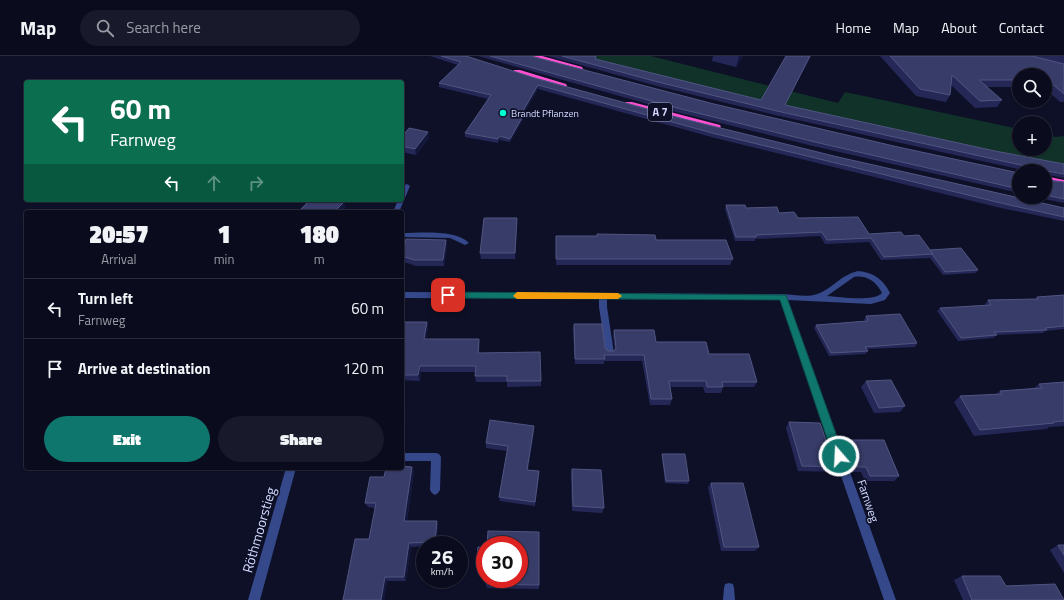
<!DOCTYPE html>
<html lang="en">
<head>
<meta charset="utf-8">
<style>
  body { margin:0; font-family:"Titillium Web",sans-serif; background:#181a2b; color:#f1f3f6; height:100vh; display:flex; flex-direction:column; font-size:15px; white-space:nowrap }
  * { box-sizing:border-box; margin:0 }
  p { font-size:13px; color:#999ba4 }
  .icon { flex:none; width:22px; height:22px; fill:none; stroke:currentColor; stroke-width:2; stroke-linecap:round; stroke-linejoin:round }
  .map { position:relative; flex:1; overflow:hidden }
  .drawer { position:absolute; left:24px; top:154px; width:380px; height:260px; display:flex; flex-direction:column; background:#0a0c1e; border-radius:4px; box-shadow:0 1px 3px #0004,0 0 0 1px #2a2c3c }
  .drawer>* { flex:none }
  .hud { position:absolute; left:24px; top:24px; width:380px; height:122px; border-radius:4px; box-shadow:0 1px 3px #0004,0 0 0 1px #2a2c3c; background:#0b6e4f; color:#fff; overflow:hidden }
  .controls { position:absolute; left:1012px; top:12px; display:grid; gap:8px }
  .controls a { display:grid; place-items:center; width:40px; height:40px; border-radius:50%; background:#0a0c1e; box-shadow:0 1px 3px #0004,0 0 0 1px #2a2c3c; font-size:20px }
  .speed { position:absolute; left:416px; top:480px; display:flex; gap:8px; font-size:20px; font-weight:700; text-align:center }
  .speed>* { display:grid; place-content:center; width:52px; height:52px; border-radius:50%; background:#0a0c1e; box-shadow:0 1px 3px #0004,0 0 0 1px #2a2c3c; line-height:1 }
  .speed small { font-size:10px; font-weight:400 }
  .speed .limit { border:6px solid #d22; background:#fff; color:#111 }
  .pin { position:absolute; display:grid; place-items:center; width:34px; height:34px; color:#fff; margin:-17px; border-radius:8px; box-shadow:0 2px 6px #0006 }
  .me { position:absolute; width:44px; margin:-22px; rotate:341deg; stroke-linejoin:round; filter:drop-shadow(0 0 3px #0008) }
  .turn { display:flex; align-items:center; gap:14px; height:84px; padding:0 20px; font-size:18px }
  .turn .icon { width:52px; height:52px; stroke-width:2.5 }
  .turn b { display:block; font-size:28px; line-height:34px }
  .lanes { display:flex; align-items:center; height:38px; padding:0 20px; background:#0003; justify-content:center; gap:20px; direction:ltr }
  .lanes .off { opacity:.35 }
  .eta { display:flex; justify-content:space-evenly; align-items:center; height:68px; text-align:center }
  .eta b { font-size:24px; font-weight:800; line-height:28px }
  .primary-button { display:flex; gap:8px; margin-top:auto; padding:8px 20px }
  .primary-button a { flex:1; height:46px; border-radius:24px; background:#0f766e; color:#fff; font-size:16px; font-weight:800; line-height:46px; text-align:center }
  .primary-button a+a { background:#181a2b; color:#f1f3f6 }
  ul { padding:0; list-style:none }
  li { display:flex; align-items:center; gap:12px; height:60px; padding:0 20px; border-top:1px solid #2a2c3c }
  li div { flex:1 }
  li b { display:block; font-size:15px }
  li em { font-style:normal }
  header { display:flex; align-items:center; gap:24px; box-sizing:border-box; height:56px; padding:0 20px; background:#0a0c1e; border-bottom:1px solid #2a2c3c }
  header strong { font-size:19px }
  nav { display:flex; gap:22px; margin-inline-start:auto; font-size:14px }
  .search { width:280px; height:36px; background:#181a2b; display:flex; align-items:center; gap:10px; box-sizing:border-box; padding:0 14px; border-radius:22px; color:#999ba4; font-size:15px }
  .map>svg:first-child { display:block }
  .green { fill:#103228 }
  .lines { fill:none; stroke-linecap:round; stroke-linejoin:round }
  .service { fill:#35488a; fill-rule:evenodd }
  .minor { fill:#35488a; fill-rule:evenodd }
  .motorway { fill:#ff4fd2; fill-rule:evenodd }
  .wall { fill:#252857 }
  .shaded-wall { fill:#14173c }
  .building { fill:#383c69; stroke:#505580 }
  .route { fill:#0f766e; stroke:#0a4d48 }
  .slow { fill:#f59e0b }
  .poi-dot { fill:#00ffd5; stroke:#0e1028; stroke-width:1.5 }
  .labels { text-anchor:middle; stroke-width:3.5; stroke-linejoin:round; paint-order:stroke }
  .far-poi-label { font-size:10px; fill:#d4dbff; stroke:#0e1028; text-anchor:start }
  .shield { fill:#0e1028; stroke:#999ebe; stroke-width:1 }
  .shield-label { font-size:11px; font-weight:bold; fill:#d4dbff }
  .street-label { font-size:12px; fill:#d4dbff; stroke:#0e1028 }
  .near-street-label { font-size:14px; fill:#d4dbff; stroke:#0e1028 }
</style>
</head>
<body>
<header>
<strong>Map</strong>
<div class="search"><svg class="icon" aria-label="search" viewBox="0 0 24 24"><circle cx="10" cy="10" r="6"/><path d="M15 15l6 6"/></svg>Search here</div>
<nav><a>Home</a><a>Map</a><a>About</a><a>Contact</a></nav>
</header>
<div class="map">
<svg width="1064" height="544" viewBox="0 0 1064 544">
  <rect width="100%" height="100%" fill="#0e1028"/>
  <polygon class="green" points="572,0 651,0 838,47 845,36 1019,73 1019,93 1045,93 1045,79 1056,81 1064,80 1064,113 992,99"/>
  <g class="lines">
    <g class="service">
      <path d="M402,177C420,177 456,173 469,187L465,189L450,182L402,181Z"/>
      <polygon points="603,237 607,240 607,251 614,297 613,299 607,299 606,297 599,251 599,240"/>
      <polygon points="402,397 436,397 439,398 441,401 440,434 438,437 435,439 432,437 430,434 431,405 402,405"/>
      <polygon points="729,527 733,528 734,532 735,544 723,544 724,532 725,528"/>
    </g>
    <g class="minor">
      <polygon points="407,128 410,130 399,156 393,156 398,144 402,144 402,134 405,129"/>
      <path d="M858,215C873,216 883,223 890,237L885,244L871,248L788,244L896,544H884L780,244L402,242V236L783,238C795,239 809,242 820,237C835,230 841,219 858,215ZM854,221C866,219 876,225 882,237C874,246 839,241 827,240Z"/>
      <polygon points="286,412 296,412 260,544 248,544"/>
    </g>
    <g class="motorway">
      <polygon points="530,0 542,0 582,11 583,13 579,15"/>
      <polygon points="514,14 520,14 566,28 567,30 566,32 560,32 514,18"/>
      <polygon points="626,46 632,46 720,69 721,71 717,74 714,73 626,50 625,48"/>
      <polygon points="1045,120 1064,124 1064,130 1045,126"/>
    </g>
  </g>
  <g class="wall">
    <polygon points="430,0 466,0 535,22 684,63 838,101 1064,152 1064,165 1001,152 715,82 538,33 522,60 523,64 510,86 500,84 498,87 465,81 465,77 488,43 439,31 439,27 458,9"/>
    <polygon points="478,0 531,0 714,48 898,91 1019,117 1019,137 813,90 676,56"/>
    <polygon points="548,0 597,0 596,3 761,44 811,0 785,49 995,95 1064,108 1064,122 1048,119 1048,124 1064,126 1064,147 1035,141 1045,141 1045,115 1022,115 1022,114 775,59 657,30"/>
    <polygon points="713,0 743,0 736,11 712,5"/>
    <polygon points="880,0 1064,0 1064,46 1060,46 1046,33 1045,33 1045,19 1019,19 1019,31 987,31 1002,44 997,51 975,52 951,29 950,39 946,46 916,40"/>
    <polygon points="428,76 429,82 416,99 402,96 402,81"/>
    <polygon points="726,149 746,152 779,157 798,162 869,178 904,180 930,194 978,214 975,217 943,219 930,202 881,204 869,186 825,188 820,180 755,183 755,185 735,185 725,153"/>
    <polygon points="517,168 515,203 481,203 480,197"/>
    <polygon points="556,180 656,184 733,203 730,209 556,209"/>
    <polygon points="446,184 447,190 444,210 416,210 404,206 402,200"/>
    <polygon points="1064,239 1064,273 1045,275 1043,277 996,279 997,279 993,282 958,285 937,255 940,252 986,249 985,248 988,244 1035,243 1037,241"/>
    <polygon points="866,260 917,287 915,291 867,293 868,295 865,298 829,300 814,272 816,269 865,265 864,264"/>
    <polygon points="402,266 427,266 428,272 426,283 479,283 480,289 479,297 541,325 541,330 507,331 507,326 476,326 475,320 475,316 421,316 420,325 402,324"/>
    <polygon points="574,268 605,292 608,295 614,295 615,294 613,280 614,274 656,286 709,298 757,326 754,331 723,331 721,337 705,337 703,331 670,331 672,343 670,349 650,349 642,305 604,305 604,308 575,308 573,273"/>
    <polygon points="866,325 905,350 900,356 874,357 861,331"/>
    <polygon points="1064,326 1064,370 1049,371 1047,373 974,380 954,346 960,340 996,338 1000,335 1034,332 1039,328"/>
    <polygon points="789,366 826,384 843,411 838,416 798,415 786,372"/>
    <polygon points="534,370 534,375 528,414 539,420 535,450 500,445 499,441 507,395 486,392 486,387"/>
    <polygon points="846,384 899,420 894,425 865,425 861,416 852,416 842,389"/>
    <polygon points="662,398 689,425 688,428 665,427 662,400"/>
    <polygon points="572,413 604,452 602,457 572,455 571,418"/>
    <polygon points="414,416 407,465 438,469 436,489 425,489 425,490 411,491 406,525 387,525 384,544 343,544 369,483 375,452 368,451 365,447 384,421"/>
    <polygon points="711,427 759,491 755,495 721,495 708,431"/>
    <polygon points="1058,489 1064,489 1064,517 1050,494"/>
    <polygon points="485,492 485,514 477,514 476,510"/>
    <polygon points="962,520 1006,530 1064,544 963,544 954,524"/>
    <polygon points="486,528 539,529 539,533 487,532"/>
  </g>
  <g class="shaded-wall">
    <polygon points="739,0 743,0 736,11"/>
    <polygon points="810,0 811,0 783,53 785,49"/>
    <polygon points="538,29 538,33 520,64 520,60"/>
    <polygon points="523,60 523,64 510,86 510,83"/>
    <polygon points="428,76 429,82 416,99 415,93"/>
    <polygon points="500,80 500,84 498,87 498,83"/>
    <polygon points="344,146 346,152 342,156 334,156"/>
    <polygon points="517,162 517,168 515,203 515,197"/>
    <polygon points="446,184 447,190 444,210 443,204"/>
    <polygon points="427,266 428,272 425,289 424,283"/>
    <polygon points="479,283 480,289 479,303 478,297"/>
    <polygon points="420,310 421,316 420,325 418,319"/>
    <polygon points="404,352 406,357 403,385 402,381 402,373"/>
    <polygon points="534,370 534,375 527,419 527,414"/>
    <polygon points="412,411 414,416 406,469 404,465"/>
    <polygon points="539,415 539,420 535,450 535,446"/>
    <polygon points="437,465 438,469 436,489 435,486"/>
    <polygon points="409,487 411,491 406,525 404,521"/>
    <polygon points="385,521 387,525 384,544 381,544"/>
  </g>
  <g class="building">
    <polygon points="441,0 466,0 535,22 684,63 838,101 1064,152 1064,161 1005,148 716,78 538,29 520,60 523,60 510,83 500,80 498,83 465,77 491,39 439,27 461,6"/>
    <polygon points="490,0 531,0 714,48 898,91 1019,117 1019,133 815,86 677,52"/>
    <polygon points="562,0 596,0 595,3 761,44 786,0 810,0 785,49 995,95 1064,108 1064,118 1047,115 1048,124 1064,126 1064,143 1045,139 1045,115 1024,115 1024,113 1027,111 1025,110 777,55 658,26"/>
    <polygon points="890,0 1032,0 1064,8 1064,38 1051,27 1045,27 1045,19 1019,19 1019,24 979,24 1002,44 980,45 952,19 950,39 920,33"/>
    <polygon points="409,72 428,76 415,93 402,90 402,81"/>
    <polygon points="310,144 339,144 344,146 334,156 298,156"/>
    <polygon points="726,149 745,149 746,152 777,151 779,157 794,156 798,162 858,161 869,178 901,176 904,180 919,179 933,198 884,201 871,182 827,184 822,176 756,179 756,181 736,181"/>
    <polygon points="484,162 517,162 515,197 480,197"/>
    <polygon points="597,178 655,179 656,184 726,184 733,203 556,203 556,180 597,180"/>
    <polygon points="406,183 446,184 443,204 414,204 402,200"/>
    <polygon points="961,192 978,214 945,216 932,198 933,198 930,194"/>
    <polygon points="1064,239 1064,270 1045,272 1047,274 994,276 997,279 961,282 940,252 991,249 988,244 1038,243 1037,241"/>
    <polygon points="900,258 917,287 865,291 868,295 831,297 816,269 868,265 866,260"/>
    <polygon points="402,266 427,266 424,283 479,283 478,297 540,296 541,325 507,325 507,320 475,320 476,310 420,310 418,319 402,319"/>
    <polygon points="574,268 602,268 605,292 608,295 614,295 616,292 614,274 654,274 656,286 706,286 709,298 749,298 757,326 722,326 723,331 707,331 706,325 669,325 672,343 651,343 644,299 604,299 605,303 575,303"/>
    <polygon points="891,324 905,350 879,352 866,325"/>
    <polygon points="1064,326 1064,365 1053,366 1054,367 980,374 960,340 1002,338 1000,335 1042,332 1039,328"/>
    <polygon points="402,352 404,352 402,373"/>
    <polygon points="490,364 534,370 527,414 539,415 535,446 499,441 508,390 486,387"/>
    <polygon points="789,366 820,367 826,384 833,384 843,411 802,410"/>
    <polygon points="846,384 884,384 899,420 870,420 866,411 856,411"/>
    <polygon points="662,398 685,398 689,425 666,425"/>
    <polygon points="402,410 412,411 404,465 437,465 435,486 409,487 404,521 385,521 381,544 343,544 355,483 369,483 376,447 365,447 370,421 384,421 386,412 402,412"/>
    <polygon points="572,413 601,414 604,452 573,450"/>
    <polygon points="711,427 743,427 759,491 724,491"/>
    <polygon points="488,475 539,476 539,529 486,528 486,523 519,523 519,489 487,489"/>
    <polygon points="1058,489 1064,489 1064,499"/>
    <polygon points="478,491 485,492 485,510 476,510"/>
    <polygon points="962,520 1000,520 1006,530 1055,528 1064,544 972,544"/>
  </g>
  <polygon class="route" points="448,236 786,239 844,400 843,403 839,405 835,403 833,400 780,244 448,242 444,239"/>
  <polygon class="slow" points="517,236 618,237 622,240 618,243 517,243 513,240"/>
  <circle class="poi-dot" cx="503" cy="57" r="4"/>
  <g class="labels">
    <g class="far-poi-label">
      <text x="511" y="61">Brandt Pflanzen</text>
    </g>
    <rect class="shield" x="648" y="47" width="24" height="18" rx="3"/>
    <g class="shield-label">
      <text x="660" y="60">A 7</text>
    </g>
    <g class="street-label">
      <text transform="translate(868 445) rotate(71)" y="4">Farnweg</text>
    </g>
    <g class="near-street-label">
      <text transform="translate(259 474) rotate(-74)" y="5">Röthmoorstieg</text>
    </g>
  </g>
</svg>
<div class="controls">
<a><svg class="icon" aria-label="search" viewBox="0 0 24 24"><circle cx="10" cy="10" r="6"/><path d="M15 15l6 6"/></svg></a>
<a>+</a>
<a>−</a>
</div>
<div class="speed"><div>26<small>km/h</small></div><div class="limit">30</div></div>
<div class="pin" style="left:448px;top:239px;background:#d93025"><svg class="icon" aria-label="arrive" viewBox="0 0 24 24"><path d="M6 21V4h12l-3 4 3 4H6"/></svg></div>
<svg class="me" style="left:839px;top:400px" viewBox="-20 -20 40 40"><circle r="17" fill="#0f766e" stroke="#fff" stroke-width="3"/><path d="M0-11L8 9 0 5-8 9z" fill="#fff"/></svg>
<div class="hud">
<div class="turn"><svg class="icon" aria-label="left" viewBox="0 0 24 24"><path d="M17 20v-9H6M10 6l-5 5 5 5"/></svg><div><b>60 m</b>Farnweg</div></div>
<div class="lanes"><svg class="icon" aria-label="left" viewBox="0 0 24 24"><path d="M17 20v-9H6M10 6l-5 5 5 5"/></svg><svg class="icon off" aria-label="ahead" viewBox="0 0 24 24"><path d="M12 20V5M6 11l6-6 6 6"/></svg><svg class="icon off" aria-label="right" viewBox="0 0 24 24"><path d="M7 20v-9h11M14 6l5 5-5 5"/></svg></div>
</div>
<section class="drawer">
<div class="eta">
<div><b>20:57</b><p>Arrival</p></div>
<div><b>1</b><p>min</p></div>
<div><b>180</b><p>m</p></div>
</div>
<ul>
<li><svg class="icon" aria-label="left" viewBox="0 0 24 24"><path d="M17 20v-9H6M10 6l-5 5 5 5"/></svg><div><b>Turn left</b><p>Farnweg</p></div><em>60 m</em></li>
<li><svg class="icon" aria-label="arrive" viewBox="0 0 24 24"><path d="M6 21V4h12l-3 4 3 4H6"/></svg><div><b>Arrive at destination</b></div><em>120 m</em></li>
</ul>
<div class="primary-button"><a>Exit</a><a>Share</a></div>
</section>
</div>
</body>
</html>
